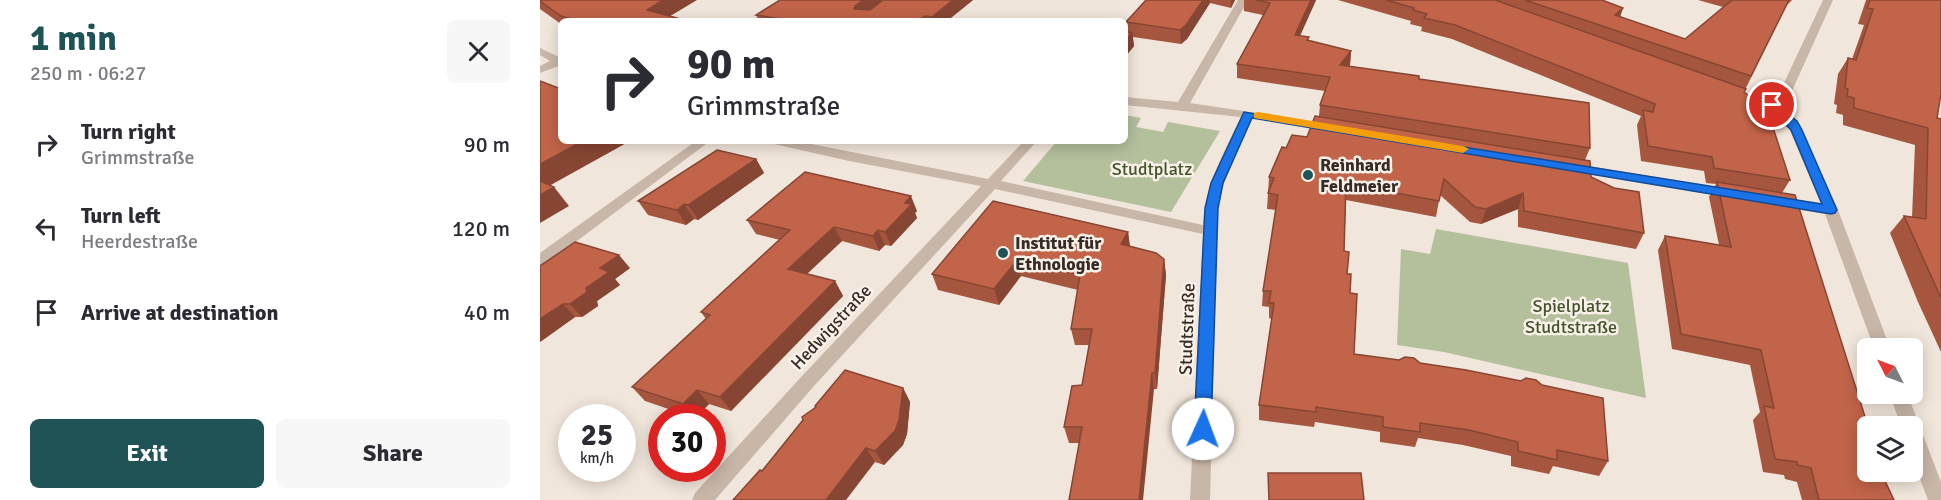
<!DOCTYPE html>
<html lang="en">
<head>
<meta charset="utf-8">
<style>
  body { margin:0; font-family:Signika,sans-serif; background:#f7f7f7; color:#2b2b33; height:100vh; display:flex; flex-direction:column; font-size:22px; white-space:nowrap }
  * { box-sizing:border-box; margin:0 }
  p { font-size:20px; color:#7c7c81 }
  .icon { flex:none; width:33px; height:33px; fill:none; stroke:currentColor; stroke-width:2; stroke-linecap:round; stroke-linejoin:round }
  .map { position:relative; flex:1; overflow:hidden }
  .drawer { display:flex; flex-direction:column; background:#fff; width:540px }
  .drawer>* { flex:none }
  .banner { position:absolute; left:18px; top:18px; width:570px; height:126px; border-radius:9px; box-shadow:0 3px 15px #0003; background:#fff; color:#2b2b33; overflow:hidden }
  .needle { width:39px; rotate:312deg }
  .buttons { position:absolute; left:1317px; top:338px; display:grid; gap:12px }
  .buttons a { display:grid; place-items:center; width:66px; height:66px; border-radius:9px; background:#fff; box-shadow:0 3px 15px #0003; font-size:30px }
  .speed { position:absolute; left:18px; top:404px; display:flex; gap:12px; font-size:30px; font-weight:700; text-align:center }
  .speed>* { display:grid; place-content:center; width:78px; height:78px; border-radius:50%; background:#fff; box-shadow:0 3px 15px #0003; line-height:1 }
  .speed small { font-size:15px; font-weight:400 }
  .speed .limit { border:9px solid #d22; background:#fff; color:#111 }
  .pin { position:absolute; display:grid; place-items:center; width:51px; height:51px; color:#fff; margin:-26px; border:3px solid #fff; border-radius:50%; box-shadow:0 2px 6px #0007 }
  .me { position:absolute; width:66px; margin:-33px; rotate:2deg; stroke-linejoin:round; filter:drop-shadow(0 0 4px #0008) }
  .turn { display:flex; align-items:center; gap:21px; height:126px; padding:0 30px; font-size:27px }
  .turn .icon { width:78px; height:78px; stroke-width:2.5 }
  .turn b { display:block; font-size:42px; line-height:51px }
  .round { display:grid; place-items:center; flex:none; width:63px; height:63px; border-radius:9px; background:#f7f7f7 }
  .summary { display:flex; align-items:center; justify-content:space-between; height:102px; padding:0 30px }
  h1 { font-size:36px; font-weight:800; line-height:45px; color:#1f5355 }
  .primary-button { display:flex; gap:12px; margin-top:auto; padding:12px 30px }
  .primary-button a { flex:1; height:69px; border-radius:9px; background:#1f5355; color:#fff; font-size:24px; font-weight:800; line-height:69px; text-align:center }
  .primary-button a+a { background:#f7f7f7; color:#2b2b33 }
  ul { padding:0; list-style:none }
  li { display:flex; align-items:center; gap:18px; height:84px; padding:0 30px }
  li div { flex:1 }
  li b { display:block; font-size:22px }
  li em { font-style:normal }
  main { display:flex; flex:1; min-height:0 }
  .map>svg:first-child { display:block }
  .green { fill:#b4bf9c }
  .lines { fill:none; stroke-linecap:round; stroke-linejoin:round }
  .minor { fill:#c8b6a8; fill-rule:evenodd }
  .wall { fill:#a6563f }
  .shaded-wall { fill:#874633 }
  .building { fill:#c16449; stroke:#874633; stroke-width:1.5 }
  .route { fill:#1a73e8; stroke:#114b97; stroke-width:1.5 }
  .slow { fill:#f59e0b }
  .poi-dot { fill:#1f5355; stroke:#f9f1e8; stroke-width:2 }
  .labels { text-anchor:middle; stroke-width:5; stroke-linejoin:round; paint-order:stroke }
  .poi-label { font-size:18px; font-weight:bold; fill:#352c28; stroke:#f9f1e8; text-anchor:start }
  .park-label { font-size:18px; fill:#45532c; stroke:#f9f1e8 }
  .street-label { font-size:18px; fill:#352c28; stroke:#f9f1e8 }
</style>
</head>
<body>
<main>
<section class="drawer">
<div class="summary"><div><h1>1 min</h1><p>250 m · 06:27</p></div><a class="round"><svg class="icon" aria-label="close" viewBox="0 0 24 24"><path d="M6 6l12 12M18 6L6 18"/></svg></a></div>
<ul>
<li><svg class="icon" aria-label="right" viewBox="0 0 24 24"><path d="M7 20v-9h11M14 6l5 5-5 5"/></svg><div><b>Turn right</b><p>Grimmstraße</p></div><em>90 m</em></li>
<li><svg class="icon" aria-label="left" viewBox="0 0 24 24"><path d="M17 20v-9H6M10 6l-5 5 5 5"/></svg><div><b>Turn left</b><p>Heerdestraße</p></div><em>120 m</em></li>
<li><svg class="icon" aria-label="arrive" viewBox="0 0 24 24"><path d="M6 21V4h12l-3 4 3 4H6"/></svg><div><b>Arrive at destination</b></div><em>40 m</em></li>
</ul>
<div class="primary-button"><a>Exit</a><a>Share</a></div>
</section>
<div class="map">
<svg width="1401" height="500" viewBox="0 0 1401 500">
  <rect width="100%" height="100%" fill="#f1e6db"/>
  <g class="green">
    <polygon points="585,115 601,118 596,127 623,132 628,122 680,131 631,212 483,181 517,141 585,141"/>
    <polygon points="896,229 1088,263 1106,398 904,352 857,345 861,249 890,254"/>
  </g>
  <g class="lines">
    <g class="minor">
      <path d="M698,0H708L650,103L790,124L796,128L790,132L712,118L684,183L678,208L670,500H650L663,234L455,189L274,386L175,500H152L155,493L262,376L441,186L309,161L234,144L233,141H256L448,179L484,141H497L461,181L663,225C665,185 684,152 701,117L585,105V97L638,102Z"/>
      <polygon points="1283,0 1293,0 1247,102 1240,107 1257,121 1262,130 1298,210 1350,348 1334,348 1285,214 1237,206 1230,201 1237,196 1281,204 1248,126 1228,109 1196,100 1194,97 1200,93 1231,102 1236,100"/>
      <polygon points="0,48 21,58 21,65 0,73 0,66 10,61 0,55"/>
      <polygon points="156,141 170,141 5,265 0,266 0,253"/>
      <polygon points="1030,163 1193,190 1200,194 1193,198 1025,170 1023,167"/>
      <polygon points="1349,393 1367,393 1401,482 1401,500 1388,500 1372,458 1372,426 1361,426"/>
    </g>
  </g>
  <g class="wall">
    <polygon points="0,0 130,16 148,21 21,21 21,24 0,9"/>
    <polygon points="240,0 433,0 407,21 219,21 216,15"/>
    <polygon points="606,0 695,0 691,8 670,3 647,39 641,44 593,37 594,46 585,57 585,31 587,32 586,22"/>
    <polygon points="704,0 776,0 760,36 769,37 768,41 811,51 810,65 809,66 879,79 1050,148 1045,160 1051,177 1104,233 1096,249 978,227 978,209 941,224 930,222 900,195 896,217 806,200 804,251 810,293 814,354 880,363 1068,461 1059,476 1013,466 1009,474 971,466 971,456 923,445 878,438 875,447 840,442 840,432 775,422 774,427 719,420 719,405 732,319 729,318 729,307 722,306 723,291 736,210 727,209 729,177 746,148 767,137 779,116 780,105 785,91 697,78 697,64 723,15 704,11"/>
    <polygon points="798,0 1062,0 1083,8 1080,17 1145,39 1183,7 1158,0 1252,0 1246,6 1204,92 1250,180 1242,193 1346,483 1354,500 1262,500 1257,482 1245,479 1244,475 1223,472 1213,420 1220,412 1210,365 1132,349 1118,250 1125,236 1179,245 1169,197 1176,184 1166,183 1164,171 1101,161 1097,125 1101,116 912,39 881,31 882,27 870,24 871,21"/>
    <polygon points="1326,0 1401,0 1397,118 1401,119 1401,352 1378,302 1350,233 1364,216 1372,217 1375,145 1303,125 1303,115 1296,113 1297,105 1294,104 1298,74 1308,58 1312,59 1324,25 1318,24"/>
    <polygon points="216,159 224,173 158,220 154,219 146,225 108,215 98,201"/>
    <polygon points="377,211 375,213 377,218 351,246 345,245 339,251 302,241 267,274 295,281 303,296 191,411 169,404 156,417 152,417 105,401 92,387 166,319 161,312 240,240 216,234 207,220"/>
    <polygon points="588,232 590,247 624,259 626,275 617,389 614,389 539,443 529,443 524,427 542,385 549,345 535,345 531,329 538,290 481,276 459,305 398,290 392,274"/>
    <polygon points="0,266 90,268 75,279 80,285 57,301 58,306 42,317 35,317 0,342"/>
    <polygon points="363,388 370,402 367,434 363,445 344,465 335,462 222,471"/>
  </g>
  <g class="shaded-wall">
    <polygon points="123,0 157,0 122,21 107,10"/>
    <polygon points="323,0 345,0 320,19 314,9 315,6"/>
    <polygon points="413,0 433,0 407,21 393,21 392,17"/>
    <polygon points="663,0 670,0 670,3 647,39 641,44 640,30"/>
    <polygon points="691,0 695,0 691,8"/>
    <polygon points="771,0 776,0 754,49 755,35"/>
    <polygon points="1083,8 1078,22 1070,29 1075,15"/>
    <polygon points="385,16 386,21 378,21"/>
    <polygon points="592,33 594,46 585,57 585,41"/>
    <polygon points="811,51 810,65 799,79 800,65"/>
    <polygon points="43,141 90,141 0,191 0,164"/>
    <polygon points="216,159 224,173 158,220 148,205"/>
    <polygon points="14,187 29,206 0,223 0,195"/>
    <polygon points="983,193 978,209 941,224 946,209"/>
    <polygon points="371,196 377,211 375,213 377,218 351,246 345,232 365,203"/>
    <polygon points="144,204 154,219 146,225 137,210"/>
    <polygon points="294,227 302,241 257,283 248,269"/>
    <polygon points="338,230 345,245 339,251 333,236"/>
    <polygon points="588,232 590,248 581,244"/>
    <polygon points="79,255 90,268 75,279 80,285 57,301 58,306 42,317 30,304 46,288 60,268"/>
    <polygon points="624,259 626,275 617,389 615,373"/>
    <polygon points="477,260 481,276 459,305 454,289"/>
    <polygon points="295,281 303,296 191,411 180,397"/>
    <polygon points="23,304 35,317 0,342 0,319"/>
    <polygon points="612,373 614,389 603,500 599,500"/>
    <polygon points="363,388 370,402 367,434 363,445 344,465 335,451"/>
    <polygon points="157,390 169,404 156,417 154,417 143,404"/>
    <polygon points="326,448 335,462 306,500 286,500"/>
  </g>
  <g class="building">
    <polygon points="0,0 123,0 107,10 148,21 38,21 21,16 0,1"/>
    <polygon points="240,0 323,0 315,6 314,9 330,10 343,0 413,0 392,17 385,16 378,21 253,21 216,15"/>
    <polygon points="606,0 663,0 646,25 640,30 586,22"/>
    <polygon points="716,0 771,0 755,35 769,37 767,40 811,51 800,65 879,76 879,79 1049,103 1050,148 780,105 790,77 697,64 730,3"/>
    <polygon points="846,0 955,0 1206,89 1204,92 1227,109 1250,180 1174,168 1172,157 1108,146 1103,110 1113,112 1115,104 915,25 884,18 887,14 873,10 874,8"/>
    <polygon points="985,0 1062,0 1083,8 1075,15 1145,39 1192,0 1249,0 1211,76"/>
    <polygon points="1330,0 1401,0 1401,94 1397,118 1401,119 1401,298 1364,216 1386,219 1388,128 1314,108 1314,98 1307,96 1308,89 1305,88 1308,58 1316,60 1333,9 1327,8"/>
    <polygon points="510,19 522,21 507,21"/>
    <polygon points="585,31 592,33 585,41"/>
    <polygon points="0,81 21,89 21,141 43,141 0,164"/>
    <polygon points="775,116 1050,161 1051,177 1074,188 1099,192 1104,233 984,211 983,193 946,209 935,207 904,179 899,201 806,184 804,251 809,252 807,274 811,274 810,293 817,294 814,354 859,360 865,357 874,358 880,363 926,370 981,381 986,378 996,380 1002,385 1063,398 1068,461 1017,450 1017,460 978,451 978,442 929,430 880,423 880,432 843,427 843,417 776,407 776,412 719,405 734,303 729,303 731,291 723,291 738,195 728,193 734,178 729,177 742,147 746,148 752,135 767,137"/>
    <polygon points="177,150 216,159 148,205 144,204 137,210 98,201"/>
    <polygon points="265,172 371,196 365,203 372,204 345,232 338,230 333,236 294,227 248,269 295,281 180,397 157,390 143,404 92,387 170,315 161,312 250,230 207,220"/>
    <polygon points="0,181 14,187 0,195"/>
    <polygon points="1177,182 1255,195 1328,426 1328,471 1342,471 1346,483 1354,500 1279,500 1271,468 1257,465 1257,462 1235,459 1224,406 1234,408 1221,350 1141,334 1125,236 1191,247"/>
    <polygon points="453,201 588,232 581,244 616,253 624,259 615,373 612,373 599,500 529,500 542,427 524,427 532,386 542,385 552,329 531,329 540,275 477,260 454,289 392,274"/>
    <polygon points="35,242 79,255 60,268 69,272 46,288 47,292 30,304 23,304 0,319 0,266"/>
    <polygon points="305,370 363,388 359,420 355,431 335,451 326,448 286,500 193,500 220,470 222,471 263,420 262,417 276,407 275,406"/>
    <polygon points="728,473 821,473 824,500 729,500"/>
  </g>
  <polygon class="route" points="1232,102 1257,121 1262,130 1297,210 1295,213 1291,214 712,118 683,183 678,208 671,429 669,434 663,436 657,434 654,429 665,208 671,183 704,112 1282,204 1251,130 1226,105"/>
  <polygon class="slow" points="718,112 923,146 929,149 923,153 714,118 714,113"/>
  <g class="poi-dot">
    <circle cx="768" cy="175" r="6"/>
    <circle cx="463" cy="253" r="6"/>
  </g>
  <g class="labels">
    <g class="poi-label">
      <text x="780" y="171">Reinhard<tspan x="780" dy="21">Feldmeier</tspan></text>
      <text x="475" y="249">Institut für<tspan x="475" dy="21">Ethnologie</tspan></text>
    </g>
    <g class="park-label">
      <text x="612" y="175">Studtplatz</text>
      <text x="1031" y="312">Spielplatz<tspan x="1031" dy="21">Studtstraße</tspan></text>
    </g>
    <g class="street-label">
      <text transform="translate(291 327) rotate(-47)" y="6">Hedwigstraße</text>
      <text transform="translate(647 329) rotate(-88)" y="6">Studtstraße</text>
    </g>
  </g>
</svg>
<div class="buttons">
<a><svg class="needle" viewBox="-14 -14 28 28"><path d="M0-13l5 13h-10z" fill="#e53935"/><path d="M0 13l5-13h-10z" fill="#7c7c81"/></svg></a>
<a><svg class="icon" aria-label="layers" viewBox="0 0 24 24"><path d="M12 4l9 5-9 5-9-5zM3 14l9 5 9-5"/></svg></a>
</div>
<div class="speed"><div>25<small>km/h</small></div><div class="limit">30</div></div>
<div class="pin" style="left:1232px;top:105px;background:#d93025"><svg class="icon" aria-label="arrive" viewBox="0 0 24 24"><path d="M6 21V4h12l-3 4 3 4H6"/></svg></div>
<svg class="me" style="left:663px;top:429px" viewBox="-20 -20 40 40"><circle r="19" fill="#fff"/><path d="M0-13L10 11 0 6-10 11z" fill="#1a73e8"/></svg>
<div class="banner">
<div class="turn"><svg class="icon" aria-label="right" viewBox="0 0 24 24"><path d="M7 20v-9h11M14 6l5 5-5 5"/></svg><div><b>90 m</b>Grimmstraße</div></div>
</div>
</div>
</main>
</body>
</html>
